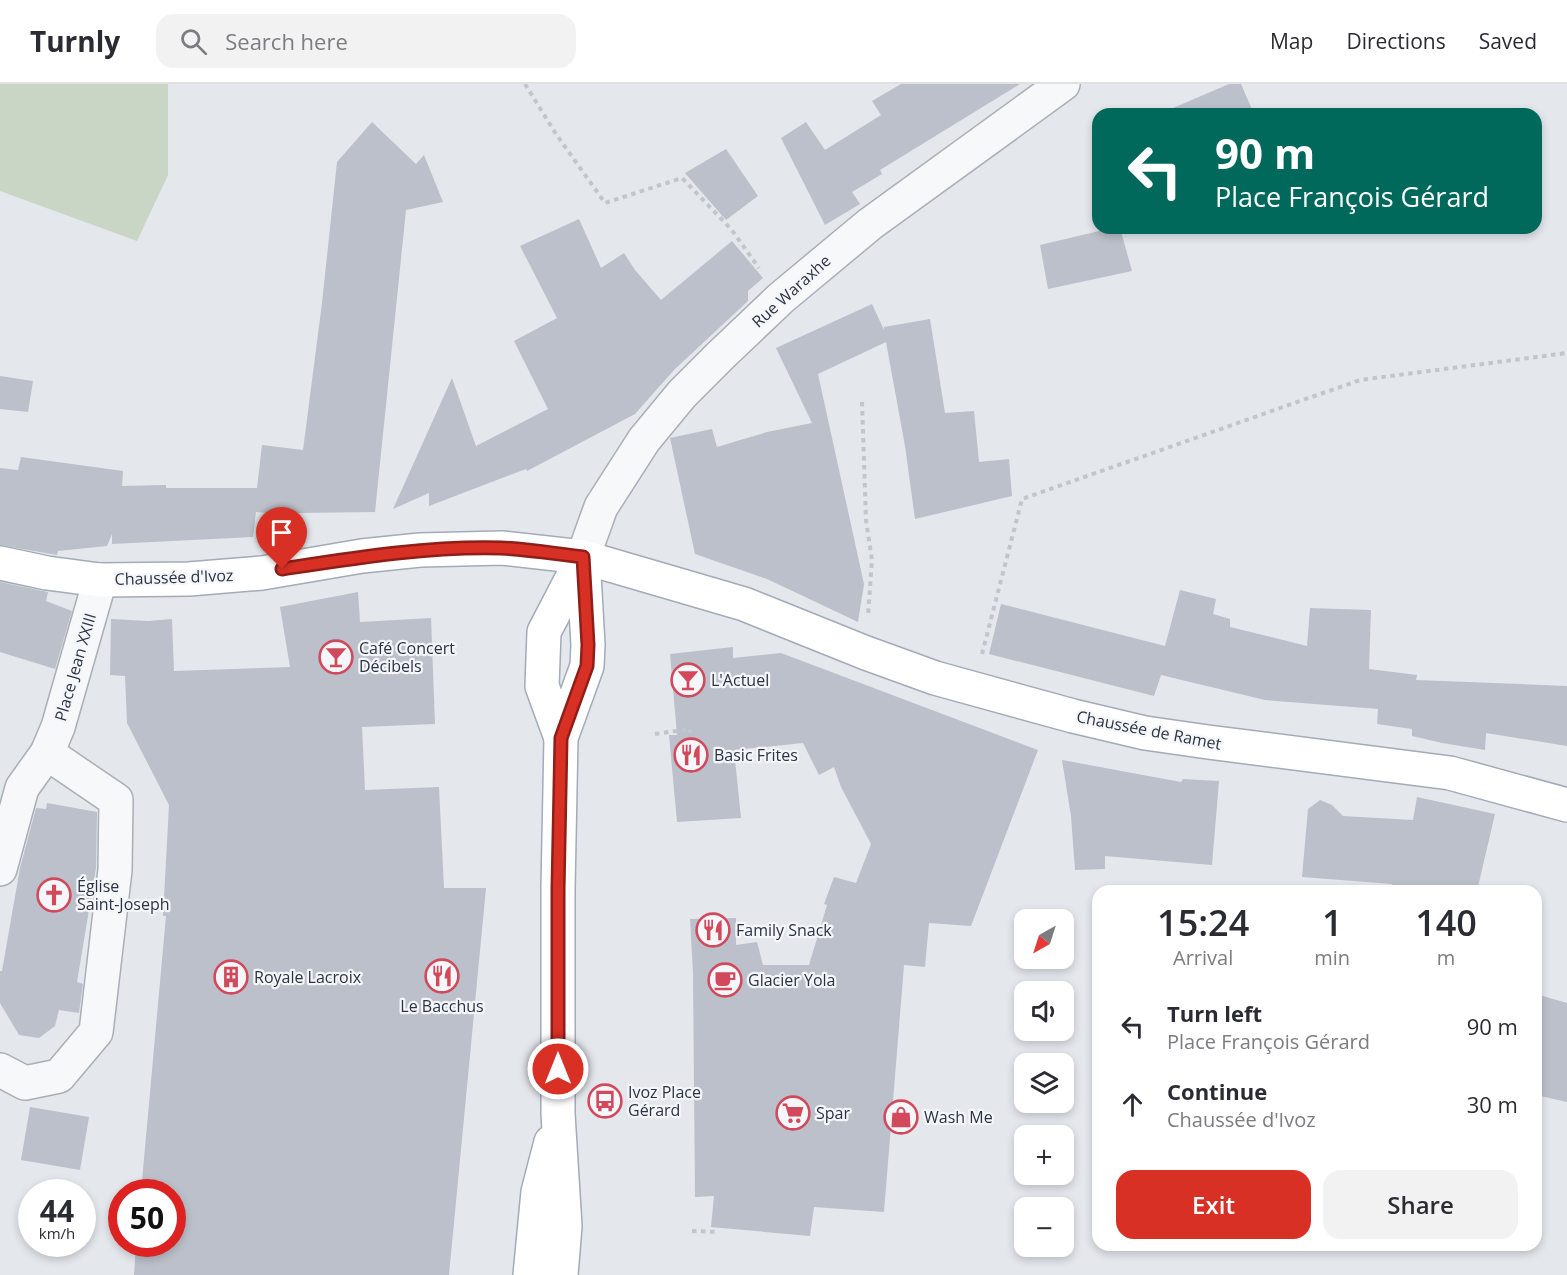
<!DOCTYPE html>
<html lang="en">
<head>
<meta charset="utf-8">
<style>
  body { margin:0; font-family:"Open Sans",sans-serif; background:#f2f2f3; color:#2b2b33; height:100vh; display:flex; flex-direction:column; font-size:22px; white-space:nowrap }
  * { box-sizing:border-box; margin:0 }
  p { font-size:20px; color:#7c7c81 }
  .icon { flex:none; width:33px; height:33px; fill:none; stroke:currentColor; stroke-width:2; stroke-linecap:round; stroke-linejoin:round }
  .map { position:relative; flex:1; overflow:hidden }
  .panel { position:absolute; left:1092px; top:801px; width:450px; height:366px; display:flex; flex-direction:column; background:#fff; border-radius:18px; box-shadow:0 3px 9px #0003 }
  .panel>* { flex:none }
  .guide { position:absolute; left:1092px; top:24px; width:450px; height:126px; border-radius:18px; box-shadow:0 3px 9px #0003; background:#00695c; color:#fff; overflow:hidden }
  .needle { width:39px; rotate:219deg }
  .controls { position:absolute; left:1014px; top:825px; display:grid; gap:12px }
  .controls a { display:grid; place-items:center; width:60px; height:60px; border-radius:12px; background:#fff; box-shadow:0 3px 9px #0003; font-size:30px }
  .speed { position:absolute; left:18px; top:1095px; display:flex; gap:12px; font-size:30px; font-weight:700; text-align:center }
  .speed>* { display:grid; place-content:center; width:78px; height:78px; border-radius:50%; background:#fff; box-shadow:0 3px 9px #0003; line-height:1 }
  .speed small { font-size:15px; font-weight:400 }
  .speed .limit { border:9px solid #d22; background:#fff; color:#111 }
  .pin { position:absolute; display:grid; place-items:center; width:51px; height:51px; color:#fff; margin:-62px -26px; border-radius:50% 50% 50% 0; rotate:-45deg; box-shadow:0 0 6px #0007 }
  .pin .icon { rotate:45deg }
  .me { position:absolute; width:66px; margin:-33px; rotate:0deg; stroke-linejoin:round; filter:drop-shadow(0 0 4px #0008) }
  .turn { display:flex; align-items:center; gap:21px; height:126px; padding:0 24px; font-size:27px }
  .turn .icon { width:78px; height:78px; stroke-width:2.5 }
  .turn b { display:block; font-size:42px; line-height:51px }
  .eta { display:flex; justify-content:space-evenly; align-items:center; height:102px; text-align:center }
  .eta b { font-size:36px; font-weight:600; line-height:42px }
  .primary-button { display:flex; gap:12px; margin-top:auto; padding:12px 24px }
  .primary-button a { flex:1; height:69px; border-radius:18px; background:#d93025; color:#fff; font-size:24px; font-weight:600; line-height:69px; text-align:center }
  .primary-button a+a { background:#f2f2f3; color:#2b2b33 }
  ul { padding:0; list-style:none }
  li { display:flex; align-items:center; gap:18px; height:78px; padding:0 24px }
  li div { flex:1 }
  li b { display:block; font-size:22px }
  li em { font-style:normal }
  header { display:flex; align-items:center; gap:36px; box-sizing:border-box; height:84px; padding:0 30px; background:#fff; border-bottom:2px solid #e1e1e2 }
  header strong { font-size:28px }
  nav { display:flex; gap:33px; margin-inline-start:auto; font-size:21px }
  .search { width:420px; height:54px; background:#f2f2f3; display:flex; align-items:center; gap:15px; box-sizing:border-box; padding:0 21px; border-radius:18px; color:#7c7c81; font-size:22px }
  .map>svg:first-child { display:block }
  .green { fill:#c9d6c5 }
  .building { fill:#bbc0ca }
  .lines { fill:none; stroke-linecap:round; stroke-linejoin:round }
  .minor-casing { stroke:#a9aeb7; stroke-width:36 }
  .major-casing { stroke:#a3abb8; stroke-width:36 }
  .path { stroke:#c2c5cb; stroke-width:4; stroke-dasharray:4.5 4.5; stroke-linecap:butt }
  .minor { stroke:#f7f8fa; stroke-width:33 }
  .major { stroke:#fff; stroke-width:33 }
  .route-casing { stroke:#8d1f18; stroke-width:15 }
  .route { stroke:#d93025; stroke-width:10 }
  .labels { text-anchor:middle; stroke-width:4.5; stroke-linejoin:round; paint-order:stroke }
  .street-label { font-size:16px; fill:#2b3445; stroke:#f4f6f9 }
  .poi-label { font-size:16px; fill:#2b3445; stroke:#f4f6f9; text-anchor:start }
</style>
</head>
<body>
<header>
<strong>Turnly</strong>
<div class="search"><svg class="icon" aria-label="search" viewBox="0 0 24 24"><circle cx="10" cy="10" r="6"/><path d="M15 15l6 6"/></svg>Search here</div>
<nav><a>Map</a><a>Directions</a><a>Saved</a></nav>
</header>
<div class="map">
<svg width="1567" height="1191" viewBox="0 0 1567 1191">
  <rect width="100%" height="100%" fill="#e4e7ec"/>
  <polygon class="green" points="0,0 168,0 168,91 137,157 0,107"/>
  <g class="building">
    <polygon points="901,0 1020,0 880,86 882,90 852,108 860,120 825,141 781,54 806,38 825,66 881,31 872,17"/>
    <polygon points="1229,0 1241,0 1254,30 1159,30"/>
    <polygon points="372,38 416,80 424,71 443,118 406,126 375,428 298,429 296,432 256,428 253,453 112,460 112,450 107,462 58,467 57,471 0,461 0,384 18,386 21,373 123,387 122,402 166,401 166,404 257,404 262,361 303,366 322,219 337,78"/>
    <polygon points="726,65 758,112 726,136 685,89"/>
    <polygon points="579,135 601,184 624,169 635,186 661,216 732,157 763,194 748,207 748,217 674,286 635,330 527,387 526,385 429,422 429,409 393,425 452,294 476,362 548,325 514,257 557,234 520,162"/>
    <polygon points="1112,144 1120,144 1132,187 1048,205 1040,161"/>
    <polygon points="872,220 884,246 884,243 930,235 945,329 974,327 979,378 1009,375 1012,412 915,435 905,362 886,258 818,290 864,500 858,538 767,495 695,470 670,354 712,345 717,363 767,348 812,339 776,264"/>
    <polygon points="0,292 33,297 28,328 0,325"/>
    <polygon points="0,498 48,508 46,517 72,527 55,585 0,568"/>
    <polygon points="1180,506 1216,515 1213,530 1230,535 1230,543 1307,562 1310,524 1371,526 1369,585 1417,591 1416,596 1567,602 1567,662 1486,649 1485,666 1442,659 1412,652 1412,645 1377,640 1378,625 1265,616 1161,591 1154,612 989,570 1001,520 1165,562"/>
    <polygon points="358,508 360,538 431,534 435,640 362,643 365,706 439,703 444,804 486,804 449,1191 134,1191 136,1160 172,1160 172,1108 141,1108 166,832 163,832 169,721 127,639 125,592 110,591 111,535 148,537 172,535 174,587 290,583 280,523"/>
    <polygon points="733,563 733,574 781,569 1038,666 971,842 929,839 925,883 904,881 884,1128 814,1123 810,1152 711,1143 714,1112 695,1113 693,889 690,835 736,834 736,861 757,858 763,881 809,881 827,821 824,820 834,793 856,799 871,760 841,703 834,683 819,691 803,659 734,666 741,734 677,738 669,651 677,651 670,570"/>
    <polygon points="1062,676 1181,698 1183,695 1219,697 1212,781 1105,772 1105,785 1075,786 1071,732"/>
    <polygon points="1417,713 1495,730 1477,807 1392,807 1392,800 1302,793 1308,725 1320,716 1332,721 1343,732 1413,736"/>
    <polygon points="47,719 97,728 96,784 77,898 83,900 79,929 59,926 55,942 39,954 19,951 0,919 0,887 2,887 20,784 36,724 46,725"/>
    <polygon points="1536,910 1567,919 1567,1018 1536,1011"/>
    <polygon points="30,1023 89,1033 80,1086 21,1076"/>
  </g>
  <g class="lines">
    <defs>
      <g id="minor">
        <polyline points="583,473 601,423 644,356 682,310 720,272 781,214 870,140 1063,0"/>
        <polyline points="0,785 22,704 47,669 58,643 100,496"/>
        <polyline points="0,986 25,999 59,992 96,948 115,786 116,716 47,669"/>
      </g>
      <g id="major">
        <polyline points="0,479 47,489 100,496 189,495 262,489 362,472 420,466 502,464 583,473 744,520 866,569 935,594 1073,632 1145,649 1208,658 1450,689 1567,721"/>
        <polyline points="561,654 542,602 544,548 583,473"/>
        <polyline points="530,1191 538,1108 551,1058"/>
        <polyline points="561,1191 565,1142 558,1030 558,805 561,654 587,582 588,561 583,473"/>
      </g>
    </defs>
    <use href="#minor" class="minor-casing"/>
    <use href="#major" class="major-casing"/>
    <g class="path">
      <polyline points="525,0 556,50 605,119 682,94 731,145 759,184"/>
      <polyline points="862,318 866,436 872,476 868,532"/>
      <polyline points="982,570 1022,415 1360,296 1567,269"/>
      <polyline points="655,650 690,645 690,649"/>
      <polyline points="692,1147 718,1148"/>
    </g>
    <use href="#minor" class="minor"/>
    <use href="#major" class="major"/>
  </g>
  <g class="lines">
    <defs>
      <path id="route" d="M282,485C354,474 427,462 501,464C528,465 556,470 583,473L588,561L587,582L561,654L558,806V985"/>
    </defs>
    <use href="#route" class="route-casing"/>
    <use href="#route" class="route"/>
  </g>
  <defs>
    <symbol id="bar-ring" viewBox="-11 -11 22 22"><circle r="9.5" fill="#f4f6f9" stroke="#d1495b" stroke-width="1.5"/><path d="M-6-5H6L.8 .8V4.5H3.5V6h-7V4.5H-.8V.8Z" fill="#d1495b"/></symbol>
    <symbol id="restaurant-ring" viewBox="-11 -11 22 22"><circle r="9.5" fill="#f4f6f9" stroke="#d1495b" stroke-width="1.5"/><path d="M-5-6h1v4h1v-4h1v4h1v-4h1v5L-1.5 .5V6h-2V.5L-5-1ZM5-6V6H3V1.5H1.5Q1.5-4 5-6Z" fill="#d1495b"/></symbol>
    <symbol id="church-ring" viewBox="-11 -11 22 22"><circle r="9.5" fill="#f4f6f9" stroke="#d1495b" stroke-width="1.5"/><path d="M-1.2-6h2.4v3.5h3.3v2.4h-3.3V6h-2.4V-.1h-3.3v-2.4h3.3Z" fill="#d1495b"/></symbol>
    <symbol id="building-ring" viewBox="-11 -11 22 22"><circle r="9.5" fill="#f4f6f9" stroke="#d1495b" stroke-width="1.5"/><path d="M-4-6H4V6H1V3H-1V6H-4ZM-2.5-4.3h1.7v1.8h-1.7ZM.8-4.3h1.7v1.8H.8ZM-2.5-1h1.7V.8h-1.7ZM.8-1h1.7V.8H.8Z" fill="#d1495b"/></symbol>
    <symbol id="cafe-ring" viewBox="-11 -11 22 22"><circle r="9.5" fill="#f4f6f9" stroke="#d1495b" stroke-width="1.5"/><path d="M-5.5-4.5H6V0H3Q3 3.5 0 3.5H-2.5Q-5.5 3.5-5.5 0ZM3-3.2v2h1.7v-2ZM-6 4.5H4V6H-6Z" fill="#d1495b"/></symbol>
    <symbol id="bus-ring" viewBox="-11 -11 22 22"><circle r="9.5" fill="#f4f6f9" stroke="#d1495b" stroke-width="1.5"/><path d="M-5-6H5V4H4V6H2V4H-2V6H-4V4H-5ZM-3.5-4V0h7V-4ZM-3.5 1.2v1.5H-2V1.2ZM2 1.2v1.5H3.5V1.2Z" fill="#d1495b"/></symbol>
    <symbol id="supermarket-ring" viewBox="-11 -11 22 22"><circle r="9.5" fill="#f4f6f9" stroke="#d1495b" stroke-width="1.5"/><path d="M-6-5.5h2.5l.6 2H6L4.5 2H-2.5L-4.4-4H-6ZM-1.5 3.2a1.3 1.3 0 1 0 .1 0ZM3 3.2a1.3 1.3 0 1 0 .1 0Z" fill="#d1495b"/></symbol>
    <symbol id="shop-ring" viewBox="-11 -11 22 22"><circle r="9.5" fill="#f4f6f9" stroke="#d1495b" stroke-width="1.5"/><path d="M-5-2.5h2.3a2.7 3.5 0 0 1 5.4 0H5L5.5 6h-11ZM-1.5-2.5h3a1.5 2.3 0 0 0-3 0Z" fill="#d1495b"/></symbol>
  </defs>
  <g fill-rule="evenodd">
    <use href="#bar-ring" x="317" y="554" width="38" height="38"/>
    <use href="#bar-ring" x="669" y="577" width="38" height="38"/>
    <use href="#restaurant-ring" x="672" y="652" width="38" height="38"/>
    <use href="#church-ring" x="35" y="792" width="38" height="38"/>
    <use href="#restaurant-ring" x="694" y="827" width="38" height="38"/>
    <use href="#restaurant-ring" x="423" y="873" width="38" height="38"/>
    <use href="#building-ring" x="212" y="874" width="38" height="38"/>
    <use href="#cafe-ring" x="706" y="877" width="38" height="38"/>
    <use href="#bus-ring" x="586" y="998" width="38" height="38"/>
    <use href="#supermarket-ring" x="774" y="1010" width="38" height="38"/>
    <use href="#shop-ring" x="882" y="1014" width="38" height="38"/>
  </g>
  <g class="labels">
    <g class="street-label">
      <text transform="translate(791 207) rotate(-42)" y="6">Rue Waraxhe</text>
      <text transform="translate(174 493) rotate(-2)" y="6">Chaussée d'Ivoz</text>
      <text transform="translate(75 583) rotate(-74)" y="6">Place Jean XXIII</text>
      <text transform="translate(1149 646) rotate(11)" y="6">Chaussée de Ramet</text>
    </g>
    <g class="poi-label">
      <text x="359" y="570">Café Concert<tspan x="359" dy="18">Décibels</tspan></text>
      <text x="711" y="602">L'Actuel</text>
      <text x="714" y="677">Basic Frites</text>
      <text x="77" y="808">Église<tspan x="77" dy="18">Saint-Joseph</tspan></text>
      <text x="736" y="852">Family Snack</text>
      <text x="254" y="899">Royale Lacroix</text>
      <text x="748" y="902">Glacier Yola</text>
      <text x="442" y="928" text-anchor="middle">Le Bacchus</text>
      <text x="628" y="1014">Ivoz Place<tspan x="628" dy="18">Gérard</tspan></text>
      <text x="816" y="1035">Spar</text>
      <text x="924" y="1039">Wash Me</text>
    </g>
  </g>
</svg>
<div class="controls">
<a><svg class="needle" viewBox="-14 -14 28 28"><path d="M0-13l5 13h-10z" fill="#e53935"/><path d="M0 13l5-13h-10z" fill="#7c7c81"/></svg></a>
<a><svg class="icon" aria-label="sound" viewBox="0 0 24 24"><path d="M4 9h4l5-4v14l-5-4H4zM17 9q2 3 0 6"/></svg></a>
<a><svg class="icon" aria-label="layers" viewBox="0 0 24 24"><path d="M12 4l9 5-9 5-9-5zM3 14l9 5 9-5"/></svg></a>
<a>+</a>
<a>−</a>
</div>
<div class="speed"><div>44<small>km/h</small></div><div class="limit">50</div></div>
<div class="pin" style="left:282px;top:485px;background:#d93025"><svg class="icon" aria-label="arrive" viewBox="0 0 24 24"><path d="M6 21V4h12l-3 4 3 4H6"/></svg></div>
<svg class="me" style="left:558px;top:985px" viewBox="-20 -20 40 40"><circle r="17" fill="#d93025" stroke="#fff" stroke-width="3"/><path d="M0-11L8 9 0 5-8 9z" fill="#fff"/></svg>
<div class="guide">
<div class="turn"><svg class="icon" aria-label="left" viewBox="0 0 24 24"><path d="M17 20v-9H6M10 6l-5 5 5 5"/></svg><div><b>90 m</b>Place François Gérard</div></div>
</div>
<section class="panel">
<div class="eta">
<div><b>15:24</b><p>Arrival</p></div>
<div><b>1</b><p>min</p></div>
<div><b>140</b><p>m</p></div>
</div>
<ul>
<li><svg class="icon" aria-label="left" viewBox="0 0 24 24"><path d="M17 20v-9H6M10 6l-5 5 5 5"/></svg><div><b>Turn left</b><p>Place François Gérard</p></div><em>90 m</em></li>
<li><svg class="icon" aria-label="ahead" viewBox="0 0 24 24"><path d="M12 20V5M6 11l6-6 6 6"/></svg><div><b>Continue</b><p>Chaussée d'Ivoz</p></div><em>30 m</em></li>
</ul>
<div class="primary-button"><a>Exit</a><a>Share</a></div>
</section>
</div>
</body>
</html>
